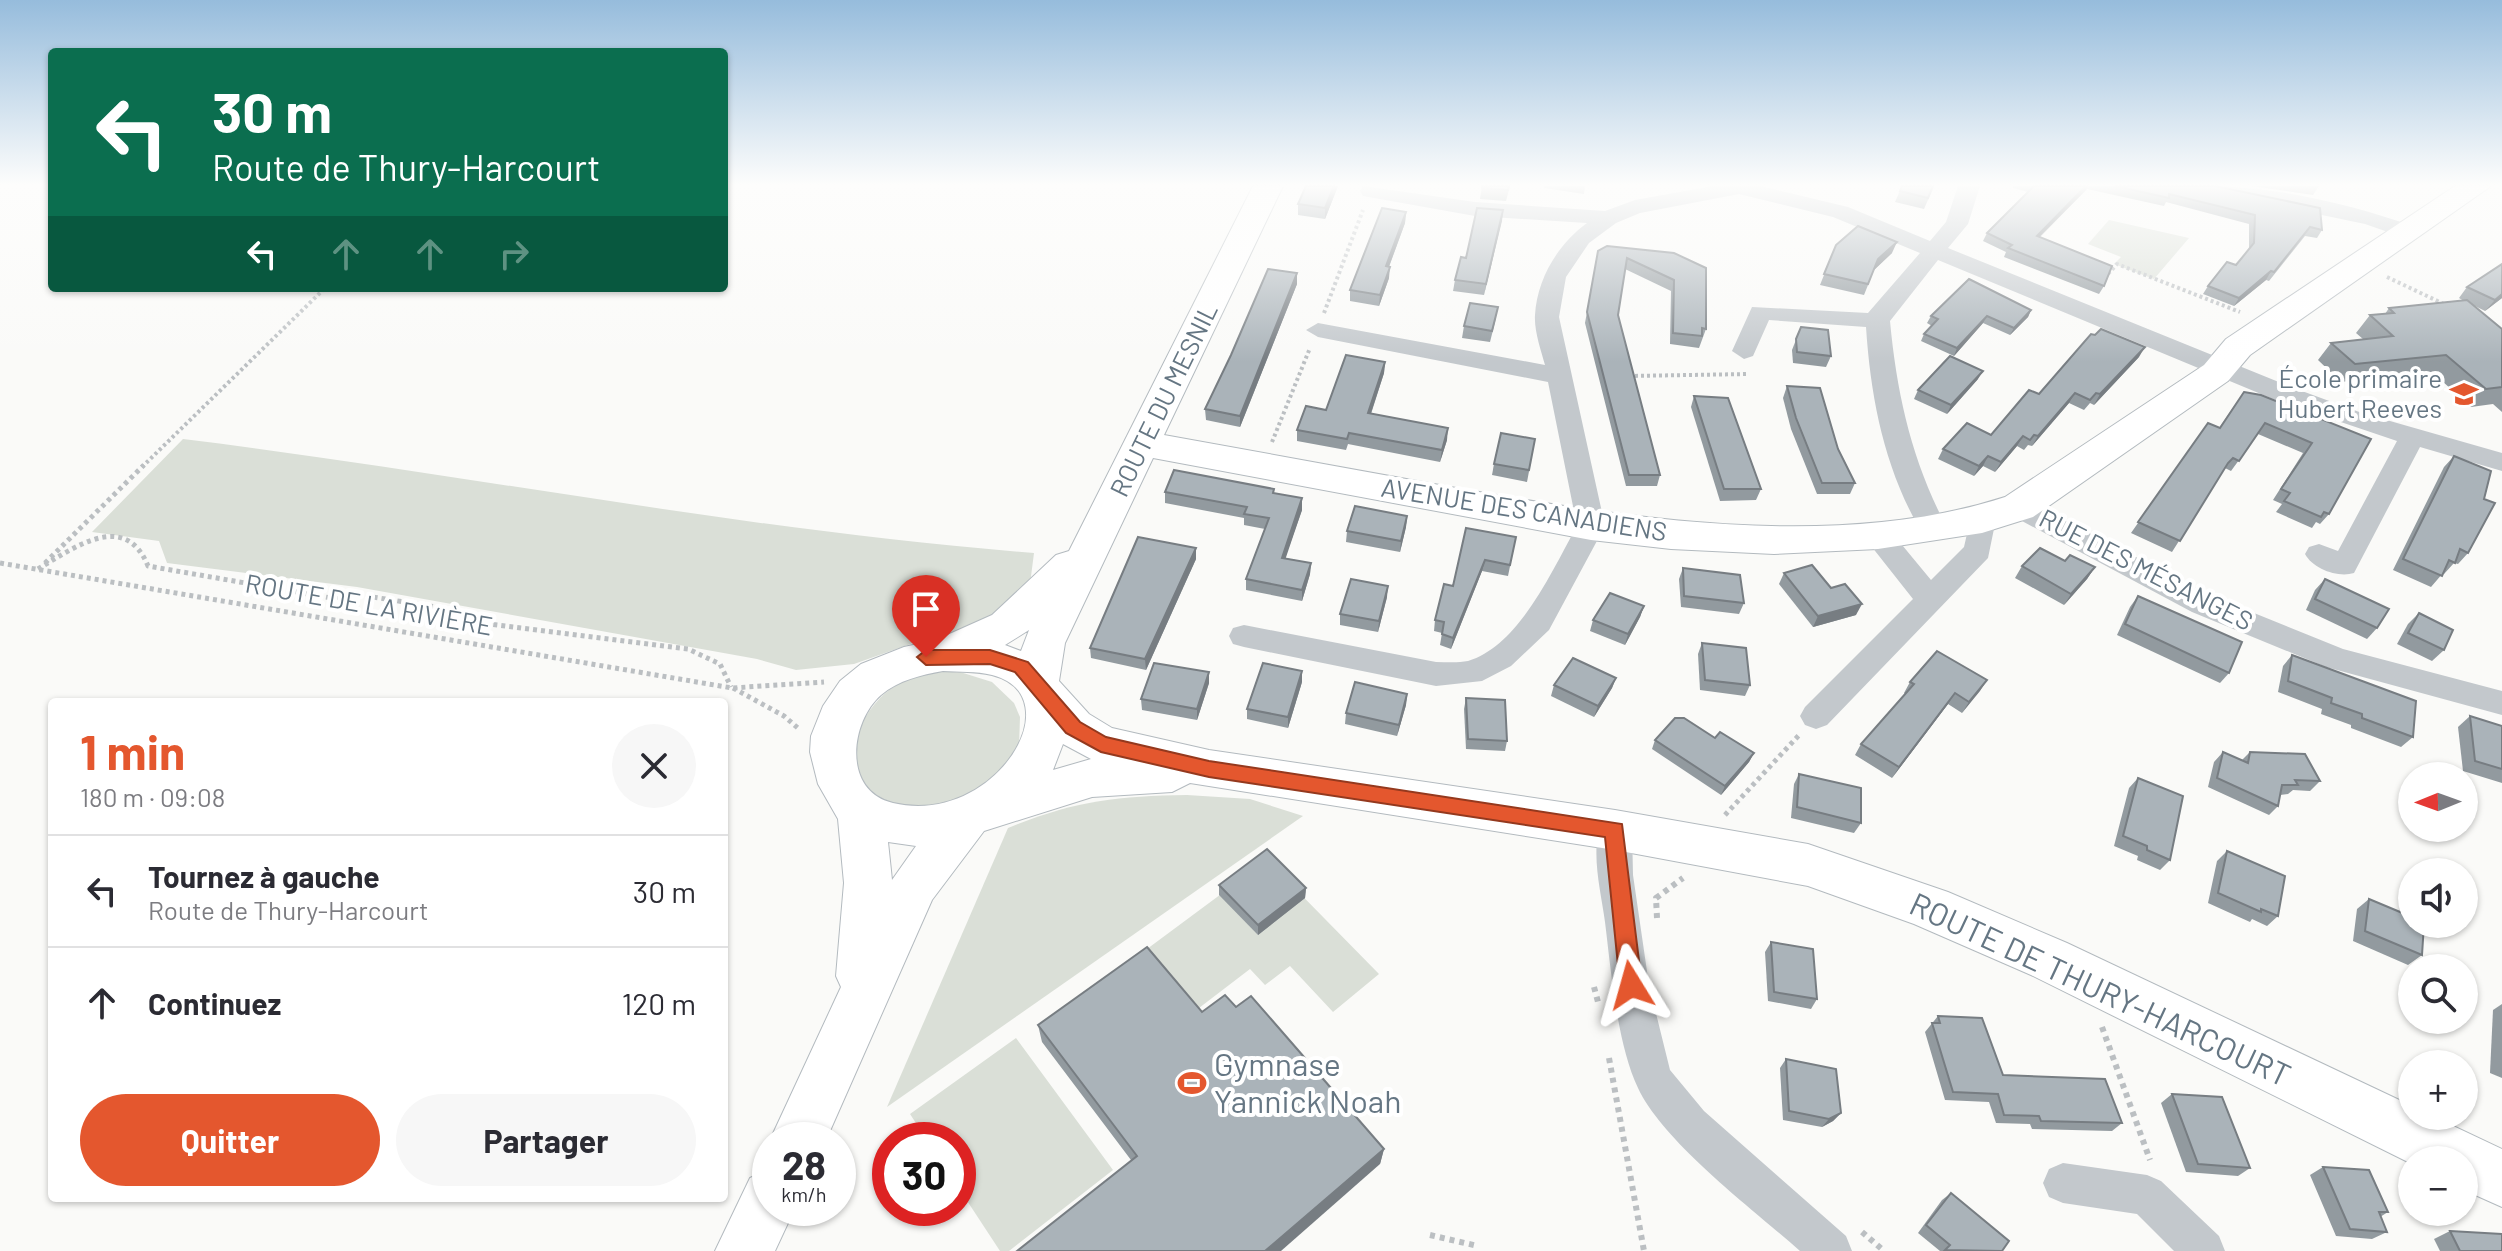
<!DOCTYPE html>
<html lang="fr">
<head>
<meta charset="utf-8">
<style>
  body { margin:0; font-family:Barlow,sans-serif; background:#f7f7f7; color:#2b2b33; height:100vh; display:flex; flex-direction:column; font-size:30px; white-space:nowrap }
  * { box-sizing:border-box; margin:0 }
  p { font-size:26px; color:#7c7c81 }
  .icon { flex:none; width:44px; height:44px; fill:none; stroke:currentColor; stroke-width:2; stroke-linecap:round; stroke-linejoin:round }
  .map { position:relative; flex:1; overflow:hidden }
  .side { position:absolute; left:48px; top:698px; width:680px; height:504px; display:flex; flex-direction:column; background:#fff; border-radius:8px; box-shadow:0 2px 6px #0004 }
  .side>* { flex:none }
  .hud { position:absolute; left:48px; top:48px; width:680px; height:244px; border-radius:8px; box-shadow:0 2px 6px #0004; background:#0b6e4f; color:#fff; overflow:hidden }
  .needle { width:52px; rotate:269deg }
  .buttons { position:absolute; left:2398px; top:762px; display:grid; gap:16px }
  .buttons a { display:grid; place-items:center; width:80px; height:80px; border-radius:50%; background:#fff; box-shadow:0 2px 6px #0004; font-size:40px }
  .speed { position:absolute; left:752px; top:1122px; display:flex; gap:16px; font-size:40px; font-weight:700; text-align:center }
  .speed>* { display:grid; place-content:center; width:104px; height:104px; border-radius:50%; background:#fff; box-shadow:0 2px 6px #0004; line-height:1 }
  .speed small { font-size:20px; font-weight:400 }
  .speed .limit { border:12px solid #d22; background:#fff; color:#111 }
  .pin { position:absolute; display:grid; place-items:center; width:68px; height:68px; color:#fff; margin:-82px -34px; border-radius:50% 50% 50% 0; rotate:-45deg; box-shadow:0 0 8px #0007 }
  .pin .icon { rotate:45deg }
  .me { position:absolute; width:88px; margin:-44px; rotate:352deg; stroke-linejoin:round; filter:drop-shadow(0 0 6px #0008) }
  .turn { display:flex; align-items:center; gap:28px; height:168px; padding:0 32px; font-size:36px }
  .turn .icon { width:104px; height:104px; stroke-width:2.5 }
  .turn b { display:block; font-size:56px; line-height:68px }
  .lanes { display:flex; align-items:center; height:76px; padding:0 32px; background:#0003; justify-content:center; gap:40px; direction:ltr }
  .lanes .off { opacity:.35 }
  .round { display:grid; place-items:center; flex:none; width:84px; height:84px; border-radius:42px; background:#f7f7f7 }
  .summary { display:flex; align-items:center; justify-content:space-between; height:136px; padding:0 32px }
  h1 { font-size:48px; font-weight:700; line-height:60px; color:#e4572e }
  .button { display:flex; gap:16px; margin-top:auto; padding:16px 32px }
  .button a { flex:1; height:92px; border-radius:48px; background:#e4572e; color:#fff; font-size:32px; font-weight:700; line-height:92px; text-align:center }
  .button a+a { background:#f7f7f7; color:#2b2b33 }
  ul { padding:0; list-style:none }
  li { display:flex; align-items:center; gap:24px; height:112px; padding:0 32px; border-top:2px solid #e1e1e2 }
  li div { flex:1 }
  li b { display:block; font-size:30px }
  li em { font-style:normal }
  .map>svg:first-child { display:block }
  .green { fill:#dadfd7 }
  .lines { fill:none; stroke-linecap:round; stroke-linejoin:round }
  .secondary-casing { stroke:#b3babf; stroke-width:2 }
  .path-far2 { stroke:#bbbfc2; stroke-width:4; stroke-dasharray:3 3; stroke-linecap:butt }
  .path-far1 { stroke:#bbbfc2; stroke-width:5; stroke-dasharray:4 4; stroke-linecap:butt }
  .path { stroke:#bbbfc2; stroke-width:6; stroke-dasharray:5 5; stroke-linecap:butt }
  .street { fill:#c3c8cc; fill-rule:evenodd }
  .secondary { fill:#fff; fill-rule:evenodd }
  .wall { fill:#929a9f }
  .shaded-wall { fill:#777d82 }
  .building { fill:#aab3b9; stroke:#777d82; stroke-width:2 }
  .route { fill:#e4572e; stroke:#94391e; stroke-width:2 }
  .labels { text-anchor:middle; stroke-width:8; stroke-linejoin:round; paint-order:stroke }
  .poi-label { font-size:26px; fill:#657683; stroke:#fff; text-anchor:end }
  .street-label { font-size:26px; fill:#657683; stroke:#fff }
  .near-street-label { font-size:32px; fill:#657683; stroke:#fff }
  .near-poi-label { font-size:32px; fill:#657683; stroke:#fff; text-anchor:start }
</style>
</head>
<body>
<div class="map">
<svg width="2502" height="1251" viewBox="0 0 2502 1251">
  <rect width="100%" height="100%" fill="#fafaf8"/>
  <g class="green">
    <polygon points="2109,220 2189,238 2154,279 2114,264 2121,257 2088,244"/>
    <path d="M183,439C467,474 749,531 1034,553L1029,592L964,634L916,642L854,664L796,670L757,659L357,587L167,563L159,541L92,532Z"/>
    <path d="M942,671L960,672L992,682L1014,703L1020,717L1019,747L1012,763L969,800L909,809L874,796L861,785L850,742C876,697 888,680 942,671Z"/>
    <path d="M1187,795L1250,799L1303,816L887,1107L1008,828C1074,801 1116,796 1187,795Z"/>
    <polygon points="1267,860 1379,974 1333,1012 1290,966 1265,985 1250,969 1199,1008 1147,949"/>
    <polygon points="1016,1038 1113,1170 1009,1251 1000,1251 958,1187 958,1140 927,1140 910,1114"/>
  </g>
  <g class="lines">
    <defs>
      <g id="secondary">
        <path d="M1253,186H1283L1164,435C1258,452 1352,469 1445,486C1620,517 1832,553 2005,497L2204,365L2226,339L2455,186H2491L2250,355L2228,381L2033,517L1982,533L1878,549L1774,554L1671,549L1591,540L1153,458L1065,643L1059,681L1089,714L1112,728L1209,750L1615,810L1808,844L1948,892L2067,943L2412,1106V1116H2432L2502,1149V1207L2464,1190V1160H2412V1164L2031,975L1914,924L1808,886L1615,850L1190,783L1172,792L1092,797L984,831L932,900L826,1140H770L841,987L836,976L844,883L838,819L818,784L810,752L811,736L823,706L840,681L861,664L904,647L936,640L992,615L1056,555L1069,551ZM1029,630L1021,651L1005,645ZM943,671C959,672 976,671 992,675C1074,696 995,827 893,803C842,791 850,722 881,695C899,680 921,675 943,671ZM1063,744L1091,759L1053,770ZM888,842L916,846L892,880Z"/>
        <polygon points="770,1169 770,1208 795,1208 775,1251 715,1251 750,1178"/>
      </g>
    </defs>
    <use href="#secondary" class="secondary-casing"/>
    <g class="path-far2">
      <polyline points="2108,274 2117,264 2240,312"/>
      <polyline points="2387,277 2446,305"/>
      <polyline points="1324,313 1363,210"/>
      <polyline points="1629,376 1749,374"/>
      <polyline points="1272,442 1310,348"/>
      <polyline points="142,467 325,288"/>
    </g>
    <g class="path-far1">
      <polyline points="0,563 732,688 824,682"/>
      <polyline points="45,563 144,465"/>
      <path d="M38,569C75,547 125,510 148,566L331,598L360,595L436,607L441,618L688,649L720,664L731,687"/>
      <polyline points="733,688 784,716 799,729"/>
      <polyline points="1725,815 1800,734"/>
    </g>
    <g class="path">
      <polyline points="1657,918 1656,898 1683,878"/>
      <polyline points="1594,987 1598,1002"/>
      <polyline points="2102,1027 2150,1160"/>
      <polyline points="1609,1058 1644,1251"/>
      <polyline points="1862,1232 1884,1251"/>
      <polyline points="1430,1235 1478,1246"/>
    </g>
    <g class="street">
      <path d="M1363,186L1475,202L1605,211L1635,200L1713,186H1760L1848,207L1930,241L1946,222L1958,186H1980L1968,224L1948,248L2291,387L2362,413L2502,453V471L2420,447L2354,573C2338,578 2313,569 2305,554L2309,547L2319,544L2338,551L2397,441L2273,399L1938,260L1890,321C1897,396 1912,461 1947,528L1943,535L1933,538L1923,535C1885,470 1871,402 1866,327L1769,320L1753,356L1744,359L1732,351L1752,307L1868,313L1920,253L1833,217L1739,194L1640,213L1616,223L1589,243L1566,277L1559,317L1605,526L1549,630L1511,666L1482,681L1436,686L1244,647L1233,644L1229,636L1233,628L1244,625L1436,662C1446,662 1458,663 1468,661C1520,645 1552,570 1577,526L1548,382L1318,337L1306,330L1318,323L1545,365C1541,350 1534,331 1535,315C1537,279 1558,244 1587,223L1475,216L1363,196L1360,191Z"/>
      <path d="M2205,186C2276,186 2349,204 2416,227L2419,232L2408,239L2365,224L2208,191Z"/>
      <polygon points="2019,497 2212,596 2343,649 2502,691 2502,715 2326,667 2192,612 2009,514 2005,507 2009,500"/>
      <polygon points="1982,509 1992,512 1996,519 1988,558 1827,725 1816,729 1805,725 1800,716 1805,707 1913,599 1868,542 1864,535 1868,528 1878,525 1888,528 1931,580 1964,547 1972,512"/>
      <path d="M1615,816L1627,820L1632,830L1633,875L1649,985L1670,1070L1704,1111L1846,1236L1852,1251H1800C1754,1210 1663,1142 1638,1088C1617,1044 1611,970 1605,922C1601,891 1589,848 1603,820Z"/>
      <polygon points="2063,1163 2147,1175 2161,1181 2219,1236 2225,1251 2174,1251 2137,1214 2063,1203 2049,1197 2043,1183 2049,1169"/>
    </g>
    <use href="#secondary" class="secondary"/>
  </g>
  <g class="wall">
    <polygon points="1306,186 1338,186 1325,219 1298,215 1298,204"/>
    <polygon points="1482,186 1510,186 1506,201 1480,199"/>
    <polygon points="1544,186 1585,186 1584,194 1544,188"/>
    <polygon points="1902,186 1934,186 1924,209 1895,202"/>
    <polygon points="2013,186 2215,186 2322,230 2317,238 2305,236 2269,281 2266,280 2234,306 2203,294 2208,286 2236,265 2249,249 2249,224 2166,202 2164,206 2087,189 2040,237 2104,286 2099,294 2004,257 2006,252 1983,241 1987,233 2028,192 2013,188"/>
    <polygon points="2251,186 2319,186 2313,195"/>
    <polygon points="1503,210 1484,295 1453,291 1455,280 1466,258"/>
    <polygon points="1406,212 1405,223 1389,267 1389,278 1379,306 1350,301 1350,290"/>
    <polygon points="1836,245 1892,253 1874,270 1864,295 1820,285"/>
    <polygon points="1598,251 1674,253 1706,329 1699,348 1670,344 1671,291 1625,269 1618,315 1660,475 1657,486 1626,486 1585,323"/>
    <polygon points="2502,264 2502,298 2485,311 2471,304 2502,329 2502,412 2493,404 2471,407 2432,372 2341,382 2318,360 2331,343 2363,339 2356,333 2370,315 2385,314 2389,308 2464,301 2459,298 2467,287"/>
    <polygon points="1297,273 1297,284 1240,427 1206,420 1205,409"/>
    <polygon points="2031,310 2028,317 2010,335 1983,323 1954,356 1921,341 1924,334 1932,326 1927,323 1931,316"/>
    <polygon points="1496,318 1490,342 1462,338 1464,326"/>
    <polygon points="1801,327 1831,356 1826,367 1793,363 1792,350"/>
    <polygon points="2139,357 2094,405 2090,403 2084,410 2069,403 2032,446 2028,445 2024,450 2017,446 1995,472 1983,466 1974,476 1938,459 1943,449 1991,435 2039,394"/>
    <polygon points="1385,362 1384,373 1371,414 1447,440 1440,462 1348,444 1346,450 1297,441 1297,430 1326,410"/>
    <polygon points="1978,379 1947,414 1914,399 1918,390"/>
    <polygon points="1787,386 1838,449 1855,483 1850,494 1817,494 1791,429 1783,398"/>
    <polygon points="2244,392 2371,439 2329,514 2320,524 2316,522 2312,528 2276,512 2282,504 2273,500 2303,453 2258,434 2231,471 2225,468 2172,552 2131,533 2208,423 2219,428"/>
    <polygon points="1694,396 1761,489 1756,500 1720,501 1691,407"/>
    <polygon points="1535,439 1527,482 1492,475 1494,464"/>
    <polygon points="2454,456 2468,553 2458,564 2454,563 2444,574 2443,573 2431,587 2393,570 2444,467"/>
    <polygon points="1274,489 1274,493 1302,498 1302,510 1285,558 1311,563 1310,574 1302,601 1246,590 1246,579 1265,529 1244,525 1244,518 1165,503 1165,492"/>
    <polygon points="1407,516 1406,527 1400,552 1346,542 1347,531"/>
    <polygon points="1466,528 1516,537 1508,576 1482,571 1451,649 1440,645 1442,633 1434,631 1435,620 1453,586"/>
    <polygon points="1196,548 1196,559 1146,670 1091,658 1090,648"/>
    <polygon points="2065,561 2095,567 2087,579 2064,605 2015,578 2022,566"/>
    <polygon points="1683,568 1744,603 1739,614 1681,607 1679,579"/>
    <polygon points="1784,573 1831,588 1856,615 1813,627 1779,584"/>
    <polygon points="2325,579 2377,628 2367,639 2306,610 2315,590"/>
    <polygon points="2138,596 2229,673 2220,683 2117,635 2130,607"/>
    <polygon points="1387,597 1378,632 1340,625 1340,614"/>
    <polygon points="1644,606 1640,617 1625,645 1590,631 1593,620"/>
    <polygon points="2419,613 2444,650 2432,661 2397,644 2408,624"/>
    <polygon points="1702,643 1750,685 1745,696 1700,690 1698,654"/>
    <polygon points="2292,655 2413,737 2401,747 2351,728 2351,725 2321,714 2322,709 2278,692 2283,666"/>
    <polygon points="1209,672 1209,683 1197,720 1142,710 1141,699"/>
    <polygon points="1616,678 1612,688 1594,717 1551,696 1554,685"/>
    <polygon points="1987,680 1962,713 1948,704 1892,778 1855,755 1861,744 1905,694 1904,693 1910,682"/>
    <polygon points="1302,682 1288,728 1247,719 1247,709"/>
    <polygon points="1407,694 1406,705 1397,736 1345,724 1346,713"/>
    <polygon points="1466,698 1507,741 1505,751 1466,749 1464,709"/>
    <polygon points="2470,716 2502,726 2502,783 2463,771 2458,727"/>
    <polygon points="1715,738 1754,753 1749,762 1721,795 1652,749 1655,740"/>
    <polygon points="2223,752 2242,760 2250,752 2320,781 2310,791 2293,790 2288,794 2280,795 2278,806 2269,815 2208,787 2214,762"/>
    <polygon points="1799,774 1861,823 1854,833 1791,818 1794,784"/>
    <polygon points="2138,778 2170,860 2160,870 2137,860 2138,856 2114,846 2129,788"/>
    <polygon points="2227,851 2278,916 2267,926 2252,919 2250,922 2208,903 2217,861"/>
    <polygon points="1219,885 1306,888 1305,898 1258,935 1219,895"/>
    <polygon points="2369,899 2422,955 2408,965 2353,941 2357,909"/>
    <polygon points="1771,942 1817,999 1811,1009 1768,1001 1765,952"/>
    <polygon points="2502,1004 2502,1078 2490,1073 2493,1010"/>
    <polygon points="1236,1007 1384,1149 1380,1164 1131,1160 1042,1042 1038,1025 1202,1012"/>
    <polygon points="1938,1016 2003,1075 2122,1123 2112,1131 2032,1129 2030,1124 1996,1123 1989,1102 1945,1100 1925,1032"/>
    <polygon points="1786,1059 1841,1113 1833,1121 1822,1127 1783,1120 1780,1068"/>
    <polygon points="2172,1094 2250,1168 2238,1176 2186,1172 2161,1103"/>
    <polygon points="2323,1167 2388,1212 2380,1217 2387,1232 2372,1239 2336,1236 2310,1175"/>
    <polygon points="1951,1193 2002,1251 1940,1251 1918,1233 1942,1200"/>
    <polygon points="2450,1231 2502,1251 2440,1251 2434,1239"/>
  </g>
  <g class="shaded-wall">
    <polygon points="1334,186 1338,186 1325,219 1325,208"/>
    <polygon points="2086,186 2088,186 2087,189 2032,244 2037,236"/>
    <polygon points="1503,210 1502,221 1484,295 1486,284"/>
    <polygon points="1406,212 1405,223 1385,277 1386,266"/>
    <polygon points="1897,242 1892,253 1874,270 1878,259"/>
    <polygon points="1390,267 1389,278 1379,306 1380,295"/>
    <polygon points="2271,271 2266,280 2234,306 2239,298"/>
    <polygon points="1297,273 1297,284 1240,427 1240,416"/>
    <polygon points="2502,294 2502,298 2485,311 2495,300"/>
    <polygon points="2031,310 2028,317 2010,335 2014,328"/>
    <polygon points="1987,316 1983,323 1954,356 1957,348"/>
    <polygon points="2145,347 2139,357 2094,405 2100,394"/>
    <polygon points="1385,362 1384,373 1367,425 1368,413"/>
    <polygon points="1983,371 1978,379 1947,414 1951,405"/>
    <polygon points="2075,393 2069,403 2032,446 2038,436"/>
    <polygon points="1448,428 1447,440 1440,462 1442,450"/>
    <polygon points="2023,436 2017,446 1995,472 2001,462"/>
    <polygon points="1988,456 1983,466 1974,476 1979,466"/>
    <polygon points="1302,498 1302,510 1282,569 1282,558"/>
    <polygon points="1407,516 1406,527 1400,552 1401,541"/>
    <polygon points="1196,548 1196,559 1146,670 1145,659"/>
    <polygon points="1485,560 1482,571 1451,649 1453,638"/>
    <polygon points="1311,563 1310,574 1302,601 1302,590"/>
    <polygon points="2095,567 2087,579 2064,605 2071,594"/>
    <polygon points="1388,586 1387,597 1378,632 1379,621"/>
    <polygon points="1862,604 1856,615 1813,627 1818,616"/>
    <polygon points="1644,606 1640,617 1625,645 1628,634"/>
    <polygon points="1302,671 1302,682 1288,728 1288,717"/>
    <polygon points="1209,672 1209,683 1197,720 1197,709"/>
    <polygon points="1616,678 1612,688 1594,717 1598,706"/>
    <polygon points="1987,680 1980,691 1962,713 1969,702"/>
    <polygon points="1955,693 1948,704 1892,778 1899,767"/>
    <polygon points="1407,694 1406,705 1397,736 1399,725"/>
    <polygon points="1754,753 1749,762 1721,795 1725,786"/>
    <polygon points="1306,888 1305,898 1258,935 1258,925"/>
    <polygon points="1841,1113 1833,1121 1822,1127 1829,1119"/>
    <polygon points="1384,1149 1380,1164 1281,1251 1265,1251"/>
  </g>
  <g class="building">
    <polygon points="1306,186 1334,186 1325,208 1298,204"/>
    <polygon points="1482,186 1509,186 1508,190 1482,188"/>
    <polygon points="1902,186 1933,186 1928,198 1900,191"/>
    <polygon points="2034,186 2086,186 2037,236 2112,266 2104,286 2008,248 2012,245 1987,233"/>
    <polygon points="2115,186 2215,186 2320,208 2322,230 2310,227 2274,272 2271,271 2239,298 2208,286 2227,262 2236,265 2254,243 2255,215 2169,194 2169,198"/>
    <polygon points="1382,208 1406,212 1386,266 1390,267 1380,295 1350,290"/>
    <polygon points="1477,208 1503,210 1486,284 1455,280 1461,257 1466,258"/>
    <polygon points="1858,226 1897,242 1878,259 1868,284 1824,274 1836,245"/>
    <polygon points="1607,246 1674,253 1706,268 1706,329 1702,328 1702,336 1673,333 1674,280 1627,258 1618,315 1660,475 1629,475 1587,312 1598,251"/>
    <polygon points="2502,264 2502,294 2495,300 2467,287"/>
    <polygon points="1268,269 1297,273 1240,416 1205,409 1231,355"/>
    <polygon points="1969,279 2031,310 2014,328 1987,316 1957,348 1924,334 1938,319 1931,316"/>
    <polygon points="2467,300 2502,329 2502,387 2486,389 2446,355 2355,364 2331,343 2393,336 2370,315 2394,313 2389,308"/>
    <polygon points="1470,303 1498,307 1492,331 1464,326"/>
    <polygon points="1801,327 1828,330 1831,356 1797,352 1796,339"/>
    <polygon points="2101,329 2145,347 2100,394 2096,393 2090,400 2075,393 2038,436 2034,435 2030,440 2023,436 2001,462 1988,456 1979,466 1943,449 1967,423 1991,435 2029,390 2039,394 2091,334 2095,335"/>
    <polygon points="1346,355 1385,362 1368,413 1448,428 1442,450 1349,433 1347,439 1297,430 1306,406 1326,410"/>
    <polygon points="1950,356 1983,371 1951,405 1918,390"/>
    <polygon points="1787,386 1820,388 1838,449 1855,483 1822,483 1796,418"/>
    <polygon points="2244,392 2261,395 2371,439 2329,514 2324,512 2321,517 2284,501 2290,493 2281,489 2312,443 2265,423 2239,461 2233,458 2228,463 2180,541 2138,522 2208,423 2220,428"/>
    <polygon points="1694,396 1728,398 1761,489 1724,489"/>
    <polygon points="1501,433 1535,439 1529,470 1494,464"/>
    <polygon points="2454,456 2491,471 2484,499 2495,503 2468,553 2460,549 2455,563 2449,560 2442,576 2403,559"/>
    <polygon points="1174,470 1274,489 1273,493 1302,498 1282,558 1311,563 1302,590 1246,579 1269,518 1244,514 1247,507 1165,492"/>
    <polygon points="1355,506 1407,516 1401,541 1347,531"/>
    <polygon points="1466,528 1516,537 1510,565 1485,560 1453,638 1442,634 1444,622 1435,620 1444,584 1453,586"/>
    <polygon points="1138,537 1196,548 1145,659 1090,648"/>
    <polygon points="2040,548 2065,561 2070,555 2095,567 2071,594 2022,566"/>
    <polygon points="1812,565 1831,588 1845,584 1862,604 1818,616 1784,573"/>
    <polygon points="1683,568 1740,575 1744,603 1684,596"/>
    <polygon points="1351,579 1388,586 1379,621 1340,614"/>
    <polygon points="2325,579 2389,609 2377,628 2315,599"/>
    <polygon points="1610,593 1644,606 1628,634 1593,620"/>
    <polygon points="2138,596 2242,642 2229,673 2125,624"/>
    <polygon points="2419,613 2453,630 2444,650 2408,633"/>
    <polygon points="1702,643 1746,648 1750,685 1705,680"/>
    <polygon points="1937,651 1987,680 1969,702 1955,693 1899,767 1861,744 1914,684 1910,682"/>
    <polygon points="2292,655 2416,701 2413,737 2362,718 2362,714 2331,703 2332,698 2288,681"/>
    <polygon points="1573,658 1616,678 1598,706 1554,685"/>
    <polygon points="1154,663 1209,672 1197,709 1141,699"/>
    <polygon points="1263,663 1302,671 1288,717 1247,709"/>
    <polygon points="1355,682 1407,694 1399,725 1346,713"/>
    <polygon points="1466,698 1505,700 1507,741 1468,739"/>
    <polygon points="2470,716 2502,726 2502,769 2475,761"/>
    <polygon points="1675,718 1684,718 1715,738 1720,732 1754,753 1725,786 1655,740"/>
    <polygon points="2223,752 2248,763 2250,752 2305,754 2320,781 2295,780 2298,785 2282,785 2278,806 2217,778"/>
    <polygon points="1799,774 1861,788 1861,823 1797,807"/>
    <polygon points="2138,778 2183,796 2170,860 2147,850 2147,846 2123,836"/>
    <polygon points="1267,849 1306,888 1258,925 1219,885"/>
    <polygon points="2227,851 2285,876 2278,916 2261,909 2261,912 2218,893"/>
    <polygon points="2369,899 2412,917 2412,924 2424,924 2422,955 2365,931"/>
    <polygon points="1771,942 1813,949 1817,999 1774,992"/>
    <polygon points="1147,947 1202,1012 1225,995 1236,1007 1251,996 1384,1149 1265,1251 1017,1251 1137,1156 1038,1025"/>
    <polygon points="1938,1016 1982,1018 2003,1075 2105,1079 2122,1123 2041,1121 2039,1116 2004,1115 1998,1094 1953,1092 1932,1023 1940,1023"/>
    <polygon points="1786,1059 1836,1069 1841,1113 1829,1119 1789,1111"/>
    <polygon points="2172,1094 2222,1097 2250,1168 2198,1164"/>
    <polygon points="2323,1167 2369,1170 2388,1212 2379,1212 2387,1232 2350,1229"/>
    <polygon points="1951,1193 2009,1241 2002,1251 1945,1250 1950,1245 1926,1225"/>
    <polygon points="2450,1231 2502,1234 2502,1251 2460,1251"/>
  </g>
  <linearGradient id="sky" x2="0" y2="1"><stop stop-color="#96bcdc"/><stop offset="0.51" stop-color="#fdfdfc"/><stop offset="1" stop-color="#fdfdfc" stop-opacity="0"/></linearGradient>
  <rect width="2502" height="362" fill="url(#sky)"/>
  <polygon class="route" points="926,650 990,650 1028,662 1080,722 1106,737 1209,761 1622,824 1642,985 1639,993 1631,996 1623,993 1620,985 1605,837 1209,777 1101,752 1066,733 1015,672 990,664 926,665 917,657"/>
  <defs>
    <symbol id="school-bare" viewBox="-9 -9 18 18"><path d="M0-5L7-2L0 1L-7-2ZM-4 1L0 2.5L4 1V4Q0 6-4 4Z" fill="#e4572e" stroke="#fff" stroke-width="2.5" paint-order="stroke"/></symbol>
    <symbol id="stadium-bare" viewBox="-9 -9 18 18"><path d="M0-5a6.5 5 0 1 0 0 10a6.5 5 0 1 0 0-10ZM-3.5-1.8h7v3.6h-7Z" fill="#e4572e" stroke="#fff" stroke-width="2.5" paint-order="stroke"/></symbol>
  </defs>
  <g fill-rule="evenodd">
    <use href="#school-bare" x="2444" y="374" width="40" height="40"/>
    <use href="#stadium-bare" x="1172" y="1063" width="40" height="40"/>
  </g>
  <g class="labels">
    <g class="poi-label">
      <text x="2442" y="388">École primaire<tspan x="2442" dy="30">Hubert Reeves</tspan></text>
    </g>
    <g class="street-label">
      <text transform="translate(1164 400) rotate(-64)" y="9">ROUTE DU MESNIL</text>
      <text transform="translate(1524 510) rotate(9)" y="9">AVENUE DES CANADIENS</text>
      <text transform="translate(2146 570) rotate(27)" y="9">RUE DES MÉSANGES</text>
      <text transform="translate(369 605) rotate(10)" y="9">ROUTE DE LA RIVIÈRE</text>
    </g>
    <g class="near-street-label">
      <text transform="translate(2100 990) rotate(25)" y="11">ROUTE DE THURY-HARCOURT</text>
    </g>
    <g class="near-poi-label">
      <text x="1214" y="1076">Gymnase<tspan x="1214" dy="37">Yannick Noah</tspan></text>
    </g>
  </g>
</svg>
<div class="buttons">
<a><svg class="needle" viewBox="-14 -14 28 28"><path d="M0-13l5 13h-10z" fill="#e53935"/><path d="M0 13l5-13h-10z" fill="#7c7c81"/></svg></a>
<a><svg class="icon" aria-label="sound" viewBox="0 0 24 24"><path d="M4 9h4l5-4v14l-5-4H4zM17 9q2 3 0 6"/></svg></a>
<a><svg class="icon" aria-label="search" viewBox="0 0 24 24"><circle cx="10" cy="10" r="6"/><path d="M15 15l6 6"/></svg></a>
<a>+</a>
<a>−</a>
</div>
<div class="speed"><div>28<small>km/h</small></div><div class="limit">30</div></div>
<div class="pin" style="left:926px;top:657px;background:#d93025"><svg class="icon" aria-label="arrive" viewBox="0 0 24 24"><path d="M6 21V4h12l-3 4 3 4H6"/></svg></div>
<svg class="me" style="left:1631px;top:985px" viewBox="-20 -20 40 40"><path d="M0-17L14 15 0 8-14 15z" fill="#e4572e" stroke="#fff" stroke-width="4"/></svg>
<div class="hud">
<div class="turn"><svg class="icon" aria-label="left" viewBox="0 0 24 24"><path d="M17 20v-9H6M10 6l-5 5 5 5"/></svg><div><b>30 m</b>Route de Thury-Harcourt</div></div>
<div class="lanes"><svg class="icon" aria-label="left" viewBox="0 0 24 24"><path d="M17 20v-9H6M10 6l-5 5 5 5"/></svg><svg class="icon off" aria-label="ahead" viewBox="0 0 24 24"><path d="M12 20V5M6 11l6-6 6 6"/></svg><svg class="icon off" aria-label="ahead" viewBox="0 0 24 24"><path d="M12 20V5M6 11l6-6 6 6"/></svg><svg class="icon off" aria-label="right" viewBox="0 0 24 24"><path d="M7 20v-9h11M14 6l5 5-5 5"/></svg></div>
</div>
<section class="side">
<div class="summary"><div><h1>1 min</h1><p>180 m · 09:08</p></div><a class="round"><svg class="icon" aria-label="close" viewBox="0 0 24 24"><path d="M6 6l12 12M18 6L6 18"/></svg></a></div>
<ul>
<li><svg class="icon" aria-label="left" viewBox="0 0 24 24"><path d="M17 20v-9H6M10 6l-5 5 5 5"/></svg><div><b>Tournez à gauche</b><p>Route de Thury-Harcourt</p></div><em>30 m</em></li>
<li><svg class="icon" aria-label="ahead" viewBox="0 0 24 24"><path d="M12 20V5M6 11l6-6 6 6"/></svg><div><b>Continuez</b></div><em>120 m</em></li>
</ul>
<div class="button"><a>Quitter</a><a>Partager</a></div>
</section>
</div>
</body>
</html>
